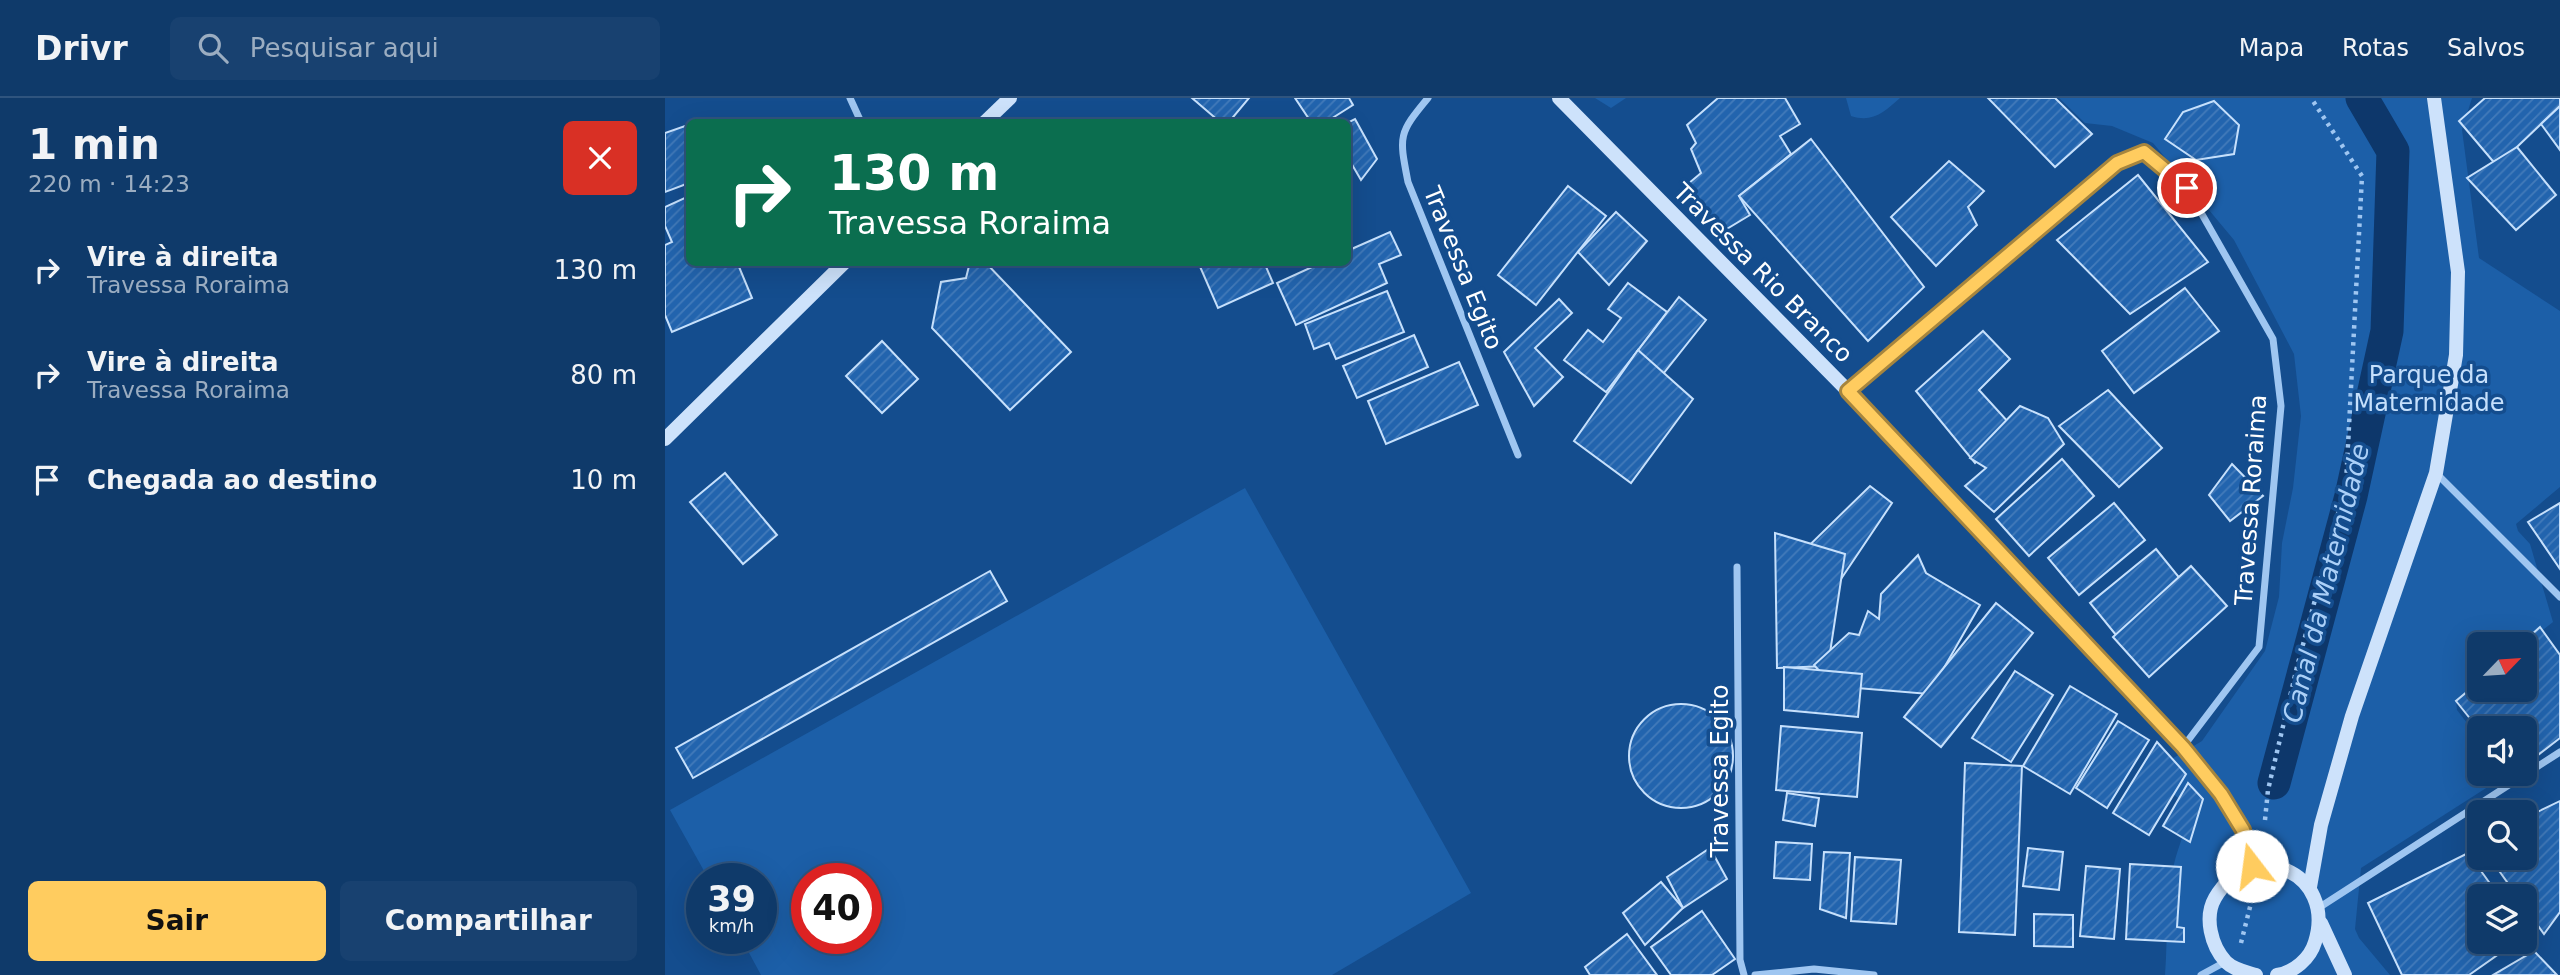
<!DOCTYPE html>
<html lang="pt">
<head>
<meta charset="utf-8">
<style>
  body { margin:0; font-family:"DejaVu Sans",sans-serif; background:#184170; color:#f1f3f6; height:100vh; display:flex; flex-direction:column; font-size:26px; white-space:nowrap }
  * { box-sizing:border-box; margin:0 }
  p { font-size:23px; color:#9badc1 }
  .icon { flex:none; width:38px; height:38px; fill:none; stroke:currentColor; stroke-width:2; stroke-linecap:round; stroke-linejoin:round }
  .map { position:relative; flex:1; overflow:hidden }
  .side { display:flex; flex-direction:column; background:#0f3a6a; width:665px }
  .side>* { flex:none }
  .guide { position:absolute; left:21px; top:21px; width:665px; height:147px; border-radius:10px; box-shadow:0 7px 28px #0002,0 0 0 2px #2f547e; background:#0b6e4f; color:#fff; overflow:hidden }
  .needle { width:46px; rotate:65deg }
  .fabs { position:absolute; left:1802px; top:534px; display:grid; gap:14px }
  .fabs a { display:grid; place-items:center; width:70px; height:70px; border-radius:10px; background:#0f3a6a; box-shadow:0 7px 28px #0002,0 0 0 2px #2f547e; font-size:35px }
  .speed { position:absolute; left:21px; top:765px; display:flex; gap:14px; font-size:35px; font-weight:700; text-align:center }
  .speed>* { display:grid; place-content:center; width:91px; height:91px; border-radius:50%; background:#0f3a6a; box-shadow:0 7px 28px #0002,0 0 0 2px #2f547e; line-height:1 }
  .speed small { font-size:18px; font-weight:400 }
  .speed .limit { border:10px solid #d22; background:#fff; color:#111 }
  .pin { position:absolute; display:grid; place-items:center; width:60px; height:60px; color:#fff; margin:-30px; border:4px solid #fff; border-radius:50%; box-shadow:0 2px 7px #0007 }
  .me { position:absolute; width:77px; margin:-38px; rotate:345deg; stroke-linejoin:round; filter:drop-shadow(0 0 5px #0008) }
  .turn { display:flex; align-items:center; gap:24px; height:147px; padding:0 28px; font-size:32px }
  .turn .icon { width:91px; height:91px; stroke-width:2.5 }
  .turn b { display:block; font-size:49px; line-height:60px }
  .round { display:grid; place-items:center; flex:none; width:74px; height:74px; border-radius:10px; background:#184170 }
  .head { display:flex; align-items:center; justify-content:space-between; height:119px; padding:0 28px }
  h1 { font-size:42px; font-weight:700; line-height:52px }
  .button { display:flex; gap:14px; margin-top:auto; padding:14px 28px }
  .button a { flex:1; height:80px; border-radius:10px; background:#ffcc5f; color:#111; font-size:28px; font-weight:700; line-height:80px; text-align:center }
  .button a+a { background:#184170; color:#f1f3f6 }
  ul { padding:0; list-style:none }
  li { display:flex; align-items:center; gap:21px; height:105px; padding:0 28px }
  li div { flex:1 }
  li b { display:block; font-size:26px }
  li em { font-style:normal }
  header { display:flex; align-items:center; gap:42px; box-sizing:border-box; height:98px; padding:0 35px; background:#0f3a6a; border-bottom:2px solid #2f547e }
  header strong { font-size:33px }
  nav { display:flex; gap:38px; margin-inline-start:auto; font-size:24px }
  .search { width:490px; height:63px; background:#184170; display:flex; align-items:center; gap:18px; box-sizing:border-box; padding:0 24px; border-radius:10px; color:#9badc1; font-size:26px }
  main { display:flex; flex:1; min-height:0 }
  .map>svg:first-child { display:block }
  .green { fill:#1c5fa8; fill-rule:evenodd }
  .lines { fill:none; stroke-linecap:round; stroke-linejoin:round }
  .canal { stroke:#0d376b; stroke-width:33 }
  .building { fill:url(#building-hatch); stroke:#c6e0fc; stroke-width:2 }
  .path { stroke:#9fc6f1; stroke-width:4.5; stroke-dasharray:3.5 5; stroke-linecap:butt }
  .street { stroke:#9fc6f1; stroke-width:7 }
  .secondary { stroke:#cde2fb; stroke-width:14 }
  .route-casing { stroke:#a6853e; stroke-width:18 }
  .route { stroke:#ffcc5f; stroke-width:12 }
  .labels { text-anchor:middle; stroke-width:7; stroke-linejoin:round; paint-order:stroke }
  .street-label { font-size:24px; fill:#fff; stroke:#144d8e }
  .park-label { font-size:24px; fill:#c6e0fc; stroke:#144d8e }
  .water-label { font-size:26px; font-style:italic; fill:#abd0f8; stroke:#144d8e }
</style>
</head>
<body>
<header>
<strong>Drivr</strong>
<div class="search"><svg class="icon" aria-label="search" viewBox="0 0 24 24"><circle cx="10" cy="10" r="6"/><path d="M15 15l6 6"/></svg>Pesquisar aqui</div>
<nav><a>Mapa</a><a>Rotas</a><a>Salvos</a></nav>
</header>
<main>
<section class="side">
<div class="head"><div><h1>1 min</h1><p>220 m · 14:23</p></div><a class="round" style="background:#d93025;color:#fff"><svg class="icon" aria-label="close" viewBox="0 0 24 24"><path d="M6 6l12 12M18 6L6 18"/></svg></a></div>
<ul>
<li><svg class="icon" aria-label="right" viewBox="0 0 24 24"><path d="M7 20v-9h11M14 6l5 5-5 5"/></svg><div><b>Vire à direita</b><p>Travessa Roraima</p></div><em>130 m</em></li>
<li><svg class="icon" aria-label="right" viewBox="0 0 24 24"><path d="M7 20v-9h11M14 6l5 5-5 5"/></svg><div><b>Vire à direita</b><p>Travessa Roraima</p></div><em>80 m</em></li>
<li><svg class="icon" aria-label="arrive" viewBox="0 0 24 24"><path d="M6 21V4h12l-3 4 3 4H6"/></svg><div><b>Chegada ao destino</b></div><em>10 m</em></li>
</ul>
<div class="button"><a>Sair</a><a>Compartilhar</a></div>
</section>
<div class="map">
<svg width="1895" height="877" viewBox="0 0 1895 877">
  <defs>
    <pattern id="building-hatch" width="6" height="6" patternUnits="userSpaceOnUse" patternTransform="scale(1.75)"><rect width="6" height="6" fill="#2264ae"/><path d="M-1 1l2-2M0 6l6-6M5 7l2-2" fill="none" stroke="#437bba"/></pattern>
  </defs>
  <rect width="100%" height="100%" fill="#144d8e"/>
  <g class="green">
    <polygon points="930,0 961,0 946,10"/>
    <path d="M1181,0H1235C1219,14 1208,25 1186,18Z"/>
    <path d="M1394,0H1807L1797,32L1814,160L1895,213V389L1851,426L1853,433L1865,446L1888,524L1860,546H1815V582L1791,603L1792,612L1815,642V676H1839L1840,678L1696,770L1690,831L1694,840L1725,877H1500C1503,840 1500,803 1509,766C1514,745 1524,729 1521,707L1497,686L1490,671L1537,643L1600,553L1614,499L1617,445L1628,390L1636,318L1629,256L1569,142L1488,45L1447,28L1420,25Z"/>
    <path d="M580,390L806,795L667,877H96L76,840H96V780H43L5,712ZM142,780H201V840H142Z"/>
  </g>
  <g class="lines">
    <polyline class="canal" points="1609,685 1686,398 1722,233 1728,53 1697,0"/>
  </g>
  <g class="building">
    <polygon points="527,0 584,0 564,24 555,24"/>
    <polygon points="630,0 684,0 688,7 661,24 646,24"/>
    <polygon points="1053,0 1120,0 1135,26 1115,38 1126,56 1074,98 1085,117 1060,132 1017,91 1036,75 1026,51 1031,45 1022,27"/>
    <polygon points="1323,0 1390,0 1427,36 1390,69"/>
    <polygon points="1820,0 1895,0 1895,8 1832,68 1794,23"/>
    <polygon points="1549,3 1574,27 1569,56 1531,62 1500,41 1518,14"/>
    <polygon points="1895,8 1895,52 1876,26"/>
    <polygon points="690,21 712,61 696,82 682,58 682,25"/>
    <polygon points="20,28 24,42 24,85 0,94 0,35"/>
    <polygon points="1146,41 1259,189 1203,243 1074,98"/>
    <polygon points="1852,49 1891,97 1851,132 1802,80"/>
    <polygon points="1284,63 1319,93 1303,109 1312,127 1271,168 1226,119"/>
    <polygon points="1473,77 1543,164 1465,216 1392,142"/>
    <polygon points="903,88 941,118 871,207 833,177"/>
    <polygon points="24,98 24,164 72,164 87,200 7,234 0,217 0,147 7,144 0,128 0,109"/>
    <polygon points="951,114 982,143 944,187 913,154"/>
    <polygon points="725,134 736,157 714,166 722,185 631,227 612,185 658,164 682,164 682,153"/>
    <polygon points="305,164 320,164 406,254 345,312 267,230 276,184 301,180"/>
    <polygon points="533,164 599,164 608,185 553,210"/>
    <polygon points="963,185 1002,214 941,294 899,262 923,232 938,244 956,220 943,211"/>
    <polygon points="1520,190 1554,233 1469,295 1437,253"/>
    <polygon points="722,193 739,234 671,261 664,245 649,251 640,226"/>
    <polygon points="1014,199 1041,222 994,281 968,259"/>
    <polygon points="894,201 907,215 870,250 898,279 869,308 839,254"/>
    <polygon points="1318,233 1345,261 1314,292 1345,326 1310,365 1251,293"/>
    <polygon points="749,237 763,269 692,300 678,268"/>
    <polygon points="217,243 253,281 217,315 181,278"/>
    <polygon points="973,252 1028,301 966,385 909,343"/>
    <polygon points="794,264 813,307 721,346 703,303"/>
    <polygon points="1443,292 1497,350 1454,389 1394,328"/>
    <polygon points="1355,308 1383,320 1399,346 1329,414 1300,388 1321,370 1305,360"/>
    <polygon points="1397,361 1429,398 1364,458 1331,421"/>
    <polygon points="1567,366 1598,398 1565,423 1544,397"/>
    <polygon points="60,375 112,437 78,466 25,404"/>
    <polygon points="1205,388 1227,405 1176,481 1120,471"/>
    <polygon points="1449,405 1480,442 1414,497 1383,460"/>
    <polygon points="1895,405 1895,471 1863,424"/>
    <polygon points="1110,435 1180,456 1163,568 1112,570"/>
    <polygon points="1491,451 1517,483 1451,537 1425,505"/>
    <polygon points="1253,457 1261,475 1315,507 1264,596 1168,588 1149,567 1184,535 1194,537 1203,513 1214,521 1216,496"/>
    <polygon points="1526,468 1562,508 1484,579 1448,539"/>
    <polygon points="325,473 342,503 28,680 11,650"/>
    <polygon points="1331,505 1368,535 1276,649 1239,619"/>
    <polygon points="1875,529 1895,557 1895,640 1860,667 1860,630 1815,630 1815,633 1791,603 1815,583 1815,592 1860,592 1860,546 1856,546"/>
    <polygon points="1119,569 1197,576 1193,619 1119,612"/>
    <polygon points="1350,573 1388,597 1346,664 1307,640"/>
    <polygon points="1405,588 1452,616 1405,696 1358,668"/>
    <circle cx="1016" cy="658" r="52"/>
    <polygon points="1453,623 1484,642 1442,710 1411,690"/>
    <polygon points="1116,628 1197,635 1192,699 1111,692"/>
    <polygon points="1492,644 1521,676 1484,737 1448,715"/>
    <polygon points="1300,665 1357,668 1350,837 1294,834"/>
    <polygon points="1523,685 1538,701 1525,744 1498,728"/>
    <polygon points="1122,695 1154,700 1150,728 1118,722"/>
    <polygon points="1895,703 1895,814 1879,836 1860,810 1860,798 1852,798 1825,760 1860,760 1860,720"/>
    <polygon points="1111,744 1147,746 1145,782 1109,780"/>
    <polygon points="1045,750 1062,781 1018,810 1002,779"/>
    <polygon points="1363,750 1398,754 1394,792 1358,788"/>
    <polygon points="1159,754 1185,755 1181,820 1155,811"/>
    <polygon points="1803,755 1834,798 1815,798 1815,844 1851,844 1804,877 1737,877 1703,805"/>
    <polygon points="1190,759 1236,762 1231,826 1186,823"/>
    <polygon points="1465,766 1516,769 1512,829 1519,830 1519,844 1461,841"/>
    <polygon points="1421,768 1455,771 1449,841 1415,838"/>
    <polygon points="996,784 1018,810 980,847 958,815"/>
    <polygon points="1037,813 1070,861 1047,877 1006,877 986,849"/>
    <polygon points="1369,816 1408,817 1408,849 1369,848"/>
    <polygon points="962,836 992,877 925,877 920,869"/>
    <polygon points="1869,853 1892,877 1828,877"/>
  </g>
  <g class="lines">
    <g class="path">
      <polyline points="1600,722 1603,692 1632,569 1681,386 1697,78 1646,0"/>
      <polyline points="1576,845 1589,793"/>
    </g>
    <g class="street">
      <polyline points="185,0 196,24"/>
      <path d="M763,0C733,36 734,38 743,84L853,357"/>
      <polyline points="1183,293 1452,65 1479,54 1522,90 1608,241 1616,308 1594,549 1518,649"/>
      <polyline points="1772,376 1895,499"/>
      <polyline points="1072,469 1075,862 1079,877"/>
      <polyline points="1655,809 1895,654"/>
      <polyline points="1090,877 1149,871 1209,877"/>
      <polyline points="1536,877 1560,864"/>
    </g>
    <g class="secondary">
      <polyline points="894,0 1183,293 1518,649 1556,697 1578,732 1587,768"/>
      <polyline points="320,24 345,0"/>
      <polyline points="0,341 180,164"/>
      <polyline points="1645,789 1656,727 1687,618 1771,375 1791,257 1793,174 1769,0"/>
      <polyline points="1656,825 1680,877"/>
      <path d="M1591,877C1581,874 1569,872 1561,864C1546,848 1539,819 1550,800C1586,738 1672,774 1650,844C1645,861 1629,874 1612,877"/>
    </g>
  </g>
  <g class="lines">
    <defs>
      <polyline id="route" points="1522,90 1479,54 1452,65 1183,293 1518,649 1556,696 1578,732 1587,768"/>
    </defs>
    <use href="#route" class="route-casing"/>
    <use href="#route" class="route"/>
  </g>
  <g class="labels">
    <g class="street-label">
      <text transform="translate(798 170) rotate(68)" y="8">Travessa Egito</text>
      <text transform="translate(1098 175) rotate(45)" y="8">Travessa Rio Branco</text>
      <text transform="translate(1586 402) rotate(-86)" y="8">Travessa Roraima</text>
      <text transform="translate(1055 673) rotate(-90)" y="8">Travessa Egito</text>
    </g>
    <g class="park-label">
      <text x="1764" y="285">Parque da<tspan x="1764" dy="28">Maternidade</tspan></text>
    </g>
    <g class="water-label">
      <text transform="translate(1661 485) rotate(-76)" y="9">Canal da Maternidade</text>
    </g>
  </g>
</svg>
<div class="fabs">
<a><svg class="needle" viewBox="-14 -14 28 28"><path d="M0-13l5 13h-10z" fill="#e53935"/><path d="M0 13l5-13h-10z" fill="#9badc1"/></svg></a>
<a><svg class="icon" aria-label="sound" viewBox="0 0 24 24"><path d="M4 9h4l5-4v14l-5-4H4zM17 9q2 3 0 6"/></svg></a>
<a><svg class="icon" aria-label="search" viewBox="0 0 24 24"><circle cx="10" cy="10" r="6"/><path d="M15 15l6 6"/></svg></a>
<a><svg class="icon" aria-label="layers" viewBox="0 0 24 24"><path d="M12 4l9 5-9 5-9-5zM3 14l9 5 9-5"/></svg></a>
</div>
<div class="speed"><div>39<small>km/h</small></div><div class="limit">40</div></div>
<div class="pin" style="left:1522px;top:90px;background:#d93025"><svg class="icon" aria-label="arrive" viewBox="0 0 24 24"><path d="M6 21V4h12l-3 4 3 4H6"/></svg></div>
<svg class="me" style="left:1587px;top:768px" viewBox="-20 -20 40 40"><circle r="19" fill="#fff"/><path d="M0-13L10 11 0 6-10 11z" fill="#ffcc5f"/></svg>
<div class="guide">
<div class="turn"><svg class="icon" aria-label="right" viewBox="0 0 24 24"><path d="M7 20v-9h11M14 6l5 5-5 5"/></svg><div><b>130 m</b>Travessa Roraima</div></div>
</div>
</div>
</main>
</body>
</html>
